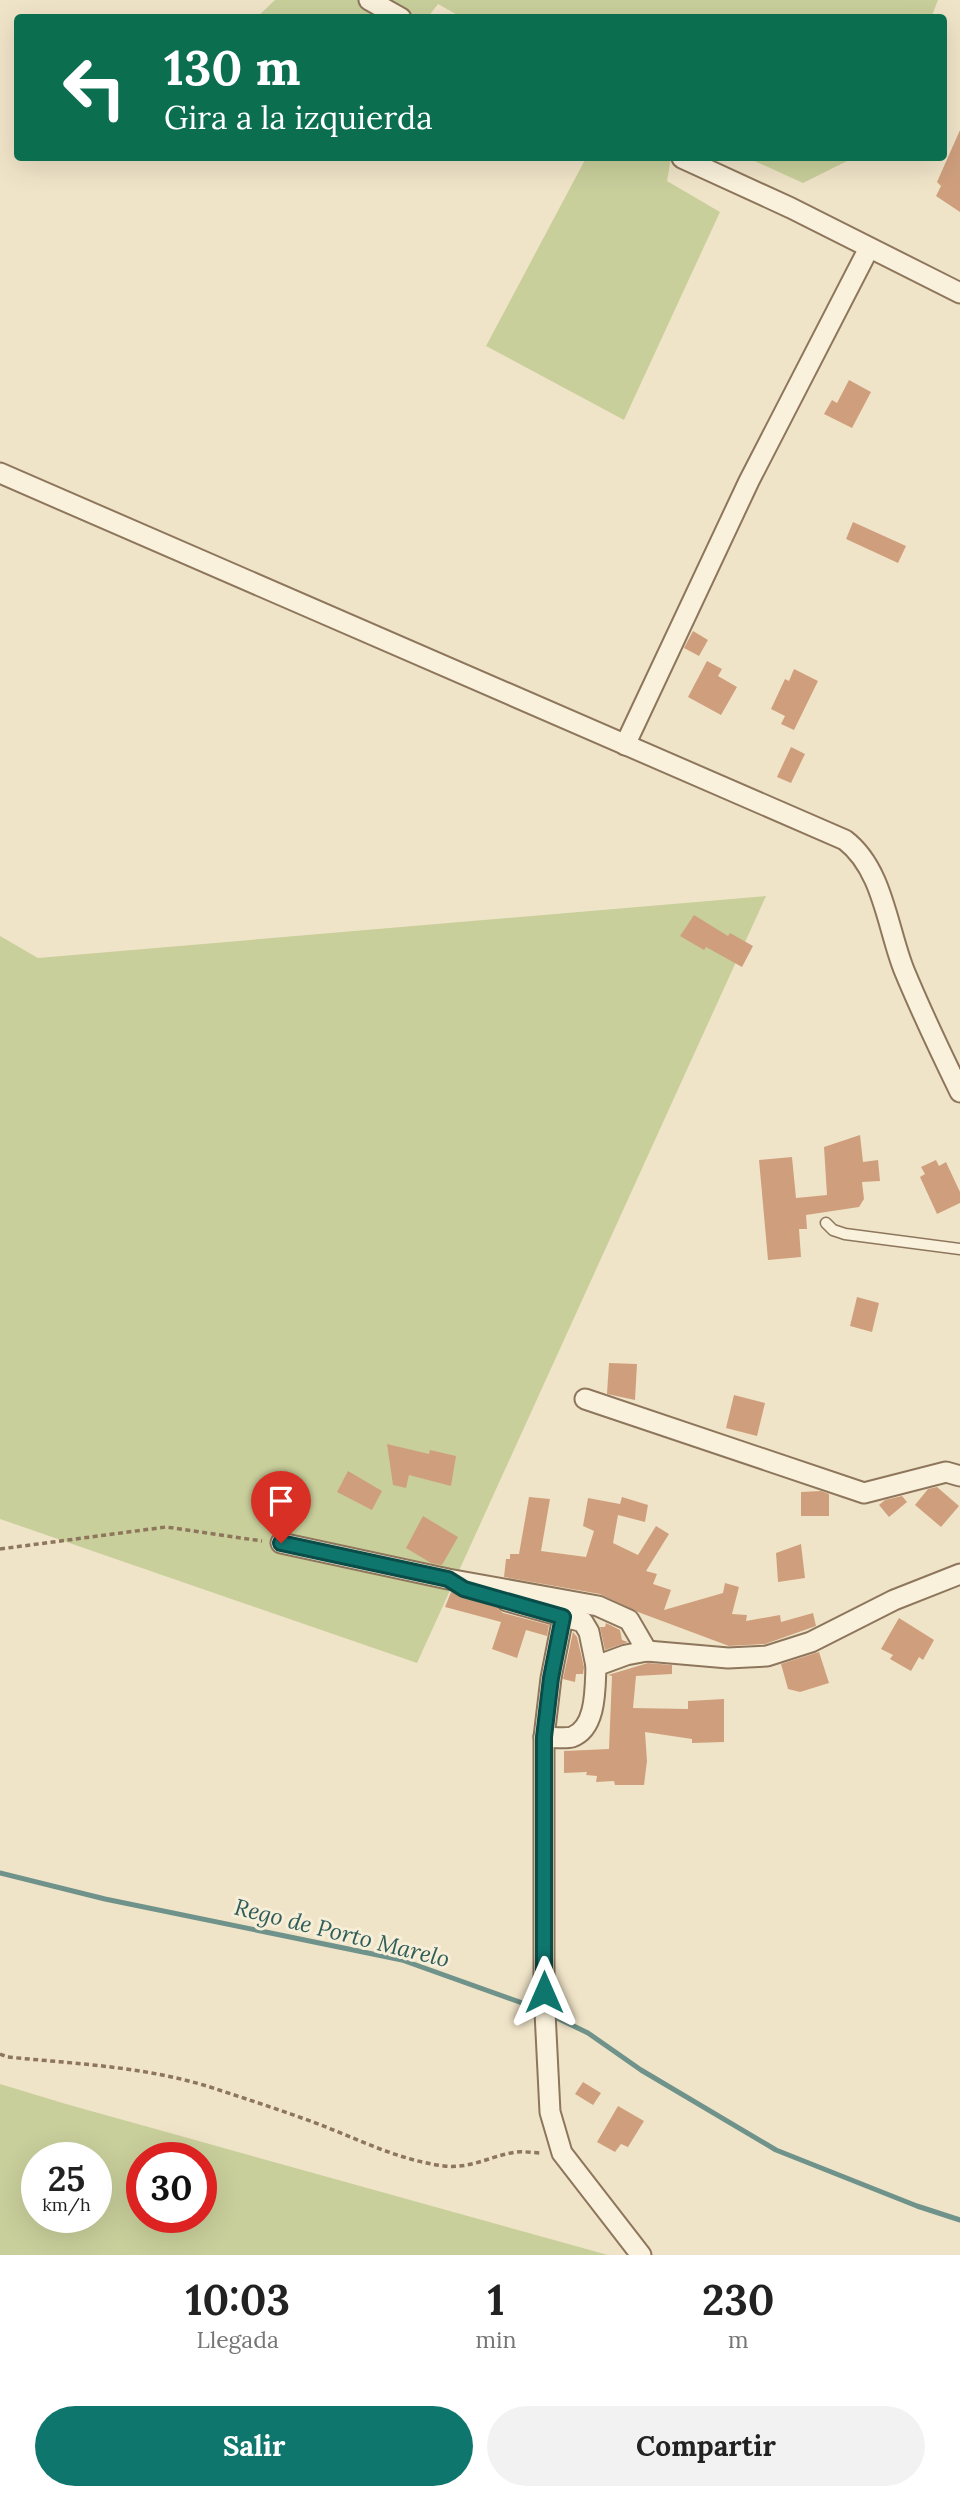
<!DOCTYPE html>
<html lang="es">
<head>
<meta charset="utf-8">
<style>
  body { margin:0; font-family:Lora,serif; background:#f2f2f2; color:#222; height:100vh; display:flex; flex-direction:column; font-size:26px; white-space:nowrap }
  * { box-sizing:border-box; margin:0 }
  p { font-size:23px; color:#767676 }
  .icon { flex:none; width:38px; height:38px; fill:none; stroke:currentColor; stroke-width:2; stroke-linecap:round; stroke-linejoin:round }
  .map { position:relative; height:2255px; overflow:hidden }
  .drawer { display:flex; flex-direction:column; background:#fff; flex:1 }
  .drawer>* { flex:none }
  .hud { position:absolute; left:14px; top:14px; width:933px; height:147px; border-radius:7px; box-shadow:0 7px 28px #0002; background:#0b6e4f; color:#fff; overflow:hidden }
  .speed { position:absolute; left:21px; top:2142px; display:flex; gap:14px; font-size:35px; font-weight:700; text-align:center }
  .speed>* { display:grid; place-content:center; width:91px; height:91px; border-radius:50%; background:#fff; box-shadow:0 7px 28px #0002; line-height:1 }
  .speed small { font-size:18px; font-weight:400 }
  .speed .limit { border:10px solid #d22; background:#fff; color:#111 }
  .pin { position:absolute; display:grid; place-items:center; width:60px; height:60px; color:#fff; margin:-72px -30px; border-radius:50% 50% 50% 0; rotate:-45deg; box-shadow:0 0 7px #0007 }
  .pin .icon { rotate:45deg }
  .me { position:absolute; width:77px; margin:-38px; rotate:0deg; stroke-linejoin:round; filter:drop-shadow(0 0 5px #0008) }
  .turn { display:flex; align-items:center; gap:24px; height:147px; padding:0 35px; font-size:32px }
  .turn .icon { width:91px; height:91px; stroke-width:2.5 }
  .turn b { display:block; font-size:49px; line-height:60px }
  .eta { display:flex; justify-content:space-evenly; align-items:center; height:119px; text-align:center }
  .eta b { font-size:42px; font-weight:800; line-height:49px }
  .action { display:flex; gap:14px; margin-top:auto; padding:14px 35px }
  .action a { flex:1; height:80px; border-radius:42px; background:#0f766e; color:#fff; font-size:28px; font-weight:800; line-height:80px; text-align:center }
  .action a+a { background:#f2f2f2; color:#222 }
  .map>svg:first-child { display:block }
  .green { fill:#c9cf9b; fill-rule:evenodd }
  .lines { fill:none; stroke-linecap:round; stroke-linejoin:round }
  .stream { stroke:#6f938a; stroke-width:5 }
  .building { fill:#cf9f7d }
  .lane-casing { stroke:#8d765c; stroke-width:13 }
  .street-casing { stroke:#8d765c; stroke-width:23 }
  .path { stroke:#8d765c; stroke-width:3.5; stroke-dasharray:5 3.5; stroke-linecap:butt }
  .lane { stroke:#faf1dc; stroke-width:10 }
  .street { stroke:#faf1dc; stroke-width:19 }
  .route-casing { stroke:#0a4d48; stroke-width:18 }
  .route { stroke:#0f766e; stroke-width:12 }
  .labels { text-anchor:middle; stroke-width:6; stroke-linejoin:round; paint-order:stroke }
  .water-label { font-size:23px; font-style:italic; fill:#2f5d5a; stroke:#f7eed8 }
</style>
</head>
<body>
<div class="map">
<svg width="960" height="2255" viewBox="0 0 960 2255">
  <rect width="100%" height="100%" fill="#f0e4c8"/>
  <g class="green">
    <polygon points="275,0 938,0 931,18 463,18 438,4 428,17 256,18"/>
    <polygon points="586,158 671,158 667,181 720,212 624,420 486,346"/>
    <polygon points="748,158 853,158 803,183"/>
    <polygon points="766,896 417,1663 0,1519 0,936 38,958"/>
    <path d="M0,2084L66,2104L608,2255H0ZM37,2158H96V2217H37ZM142,2158H201V2217H142Z"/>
  </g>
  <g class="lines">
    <g class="stream">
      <polyline points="0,1873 105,1899 402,1960 539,2009"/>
      <polyline points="551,2015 588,2033 641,2070 776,2150 917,2206 960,2220"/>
    </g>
  </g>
  <g class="building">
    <polygon points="960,130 960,212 936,196 941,186 937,182"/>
    <polygon points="849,380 871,392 852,428 824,414 832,400 837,403"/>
    <polygon points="853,522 906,546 898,563 846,539"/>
    <polygon points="693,631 708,640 699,656 684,648"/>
    <polygon points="707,661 722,669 718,676 737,687 721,715 688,697"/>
    <polygon points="794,669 818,681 794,730 781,724 785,716 771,709 785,679 789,681"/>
    <polygon points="791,747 805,754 791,783 777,777"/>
    <polygon points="694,915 728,936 730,933 753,946 742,967 706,947 704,950 680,936"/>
    <polygon points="860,1135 863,1162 878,1160 880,1181 862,1182 864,1199 859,1207 806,1215 807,1229 799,1229 801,1257 768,1260 759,1160 792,1157 796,1198 827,1195 824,1147"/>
    <polygon points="936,1160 939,1166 946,1162 960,1192 960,1203 937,1214 920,1177 925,1174 921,1167"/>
    <polygon points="857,1297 879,1303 872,1332 850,1326"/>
    <polygon points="609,1363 637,1364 635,1400 607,1394"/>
    <polygon points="734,1395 765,1403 757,1436 726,1428"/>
    <polygon points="387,1444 429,1454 430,1450 456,1456 451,1486 409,1475 406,1488 393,1485"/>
    <polygon points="348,1471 382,1491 372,1510 337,1492"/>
    <polygon points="937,1487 959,1506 941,1527 915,1505 928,1489"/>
    <polygon points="821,1491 829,1494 829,1516 801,1516 801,1492"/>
    <polygon points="902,1496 907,1502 889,1517 879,1505 885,1500"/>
    <polygon points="529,1497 550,1499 541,1551 586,1557 594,1531 583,1526 588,1498 620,1504 622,1497 648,1505 645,1522 618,1515 613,1543 638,1555 656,1526 669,1534 646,1571 657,1574 653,1584 671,1590 664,1610 723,1593 725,1583 739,1587 732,1614 747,1615 746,1621 780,1615 781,1622 813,1613 816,1626 765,1644 729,1646 638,1612 600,1594 504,1577 506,1559 510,1559 510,1554 519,1554"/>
    <polygon points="423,1516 458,1537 442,1565 431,1563 406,1548"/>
    <polygon points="801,1544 805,1578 778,1582 776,1553"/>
    <polygon points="451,1592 490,1600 495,1602 498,1609 503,1613 549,1625 547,1636 526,1630 517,1658 492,1649 501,1622 445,1607"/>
    <polygon points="899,1618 934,1640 923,1660 919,1657 911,1671 890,1659 893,1655 881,1649"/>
    <polygon points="606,1623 620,1630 622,1640 628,1642 605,1650 600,1627 605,1627"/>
    <polygon points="573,1632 577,1637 584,1667 583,1674 576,1674 575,1682 563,1679"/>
    <polygon points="819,1652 829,1683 800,1692 788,1689 781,1664"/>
    <polygon points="648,1663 672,1665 672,1674 636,1676 633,1708 688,1709 688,1701 724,1699 724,1742 692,1743 692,1739 645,1732 647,1761 644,1785 615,1785 614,1781 596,1782 597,1776 586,1775 587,1772 564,1773 564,1751 609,1749 612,1676 608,1675"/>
    <polygon points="583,2082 601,2093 593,2105 575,2094"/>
    <polygon points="618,2106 644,2121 628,2147 621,2144 615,2152 597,2142"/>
  </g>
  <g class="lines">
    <defs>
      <polyline id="lane" points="826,1223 833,1230 845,1234 960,1249"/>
      <g id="street">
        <polyline points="369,0 401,18"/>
        <polyline points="682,158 791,208 960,293"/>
        <path d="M0,473L845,840C883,869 887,927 904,970C921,1011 940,1051 960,1092"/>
        <polyline points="625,745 749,481 869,248"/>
        <polyline points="585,1399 864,1493 946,1472 960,1476"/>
        <polyline points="281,1543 448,1579 598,1606 629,1620 647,1651"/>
        <polyline points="507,1601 583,1622 589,1632 596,1666"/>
        <polyline points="563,1617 551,1678 544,1737 544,1992 550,2112 562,2153 641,2255"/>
        <path d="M544,1737C552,1737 565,1739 572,1737C597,1728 595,1687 596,1666L626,1655L647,1651L728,1658L767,1656L811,1642L894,1600L960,1574"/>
      </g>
    </defs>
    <use href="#lane" class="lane-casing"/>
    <use href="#street" class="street-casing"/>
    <g class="path">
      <polyline points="0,1549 166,1527 262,1541"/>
      <path d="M0,2054L7,2057C79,2064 154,2067 222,2091C253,2101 283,2111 313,2122C356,2138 397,2160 444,2166C471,2169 490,2156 516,2152C524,2151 534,2153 542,2153"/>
    </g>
    <use href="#lane" class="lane"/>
    <use href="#street" class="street"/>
  </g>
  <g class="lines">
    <defs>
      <polyline id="route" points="281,1543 448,1579 464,1589 563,1617 551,1678 544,1737 544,1992"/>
    </defs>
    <use href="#route" class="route-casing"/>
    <use href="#route" class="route"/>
  </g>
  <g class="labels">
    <g class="water-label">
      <text transform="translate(342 1933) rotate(14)" y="8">Rego de Porto Marelo</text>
    </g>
  </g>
</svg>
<div class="speed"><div>25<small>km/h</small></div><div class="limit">30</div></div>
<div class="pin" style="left:281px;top:1543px;background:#d93025"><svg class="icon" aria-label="arrive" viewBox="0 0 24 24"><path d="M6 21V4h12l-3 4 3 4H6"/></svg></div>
<svg class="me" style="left:544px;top:1992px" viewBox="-20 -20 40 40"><path d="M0-17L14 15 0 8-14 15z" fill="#0f766e" stroke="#fff" stroke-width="4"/></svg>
<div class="hud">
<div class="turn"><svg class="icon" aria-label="left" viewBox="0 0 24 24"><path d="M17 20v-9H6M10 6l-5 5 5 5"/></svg><div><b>130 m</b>Gira a la izquierda</div></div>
</div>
</div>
<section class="drawer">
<div class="eta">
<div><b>10:03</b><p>Llegada</p></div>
<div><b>1</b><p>min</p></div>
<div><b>230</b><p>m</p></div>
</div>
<div class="action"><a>Salir</a><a>Compartir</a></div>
</section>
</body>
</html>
